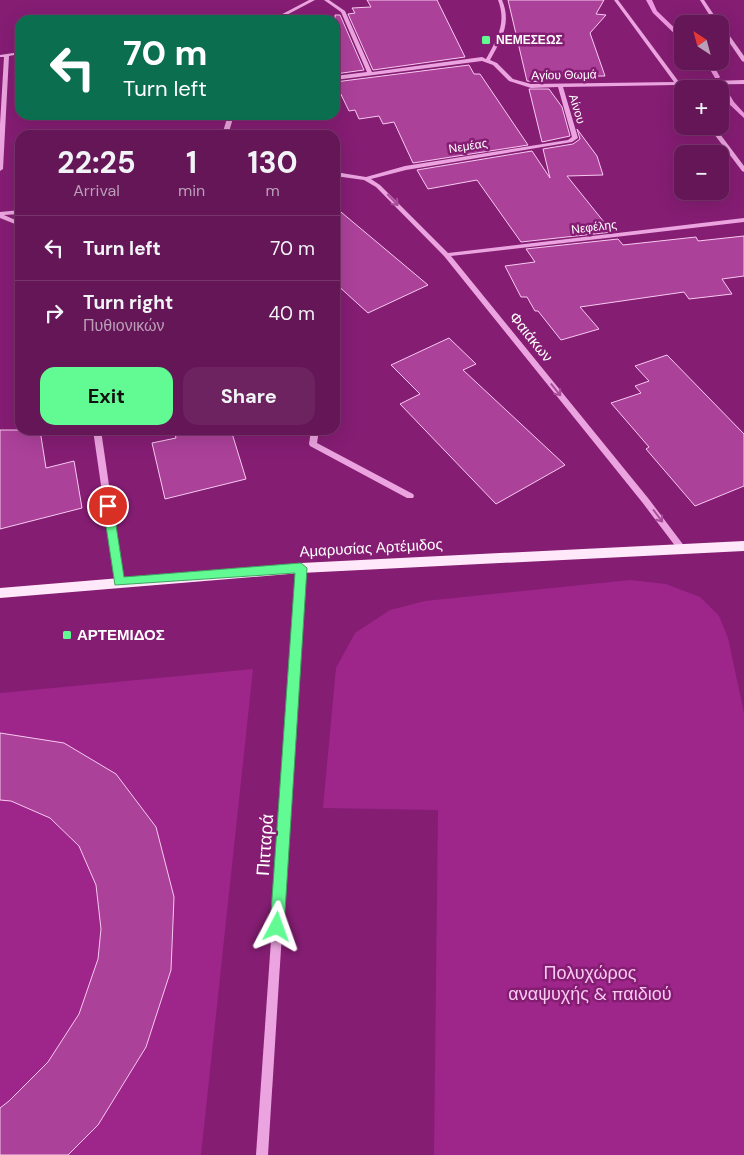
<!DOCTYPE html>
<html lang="en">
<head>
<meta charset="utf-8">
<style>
  body { margin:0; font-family:"DM Sans",sans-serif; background:#6c2360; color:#f1f3f6; height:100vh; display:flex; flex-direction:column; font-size:19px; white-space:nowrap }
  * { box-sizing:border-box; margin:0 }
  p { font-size:16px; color:#bb9fb9 }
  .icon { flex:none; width:28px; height:28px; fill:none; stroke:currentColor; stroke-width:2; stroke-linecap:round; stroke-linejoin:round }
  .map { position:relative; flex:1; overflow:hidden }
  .sheet { position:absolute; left:15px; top:130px; width:325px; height:305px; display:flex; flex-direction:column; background:#641656; border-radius:15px; box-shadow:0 5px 20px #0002,0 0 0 1px #78356c }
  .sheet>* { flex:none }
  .top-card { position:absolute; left:15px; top:15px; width:325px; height:105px; border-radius:15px; box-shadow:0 5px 20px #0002,0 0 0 1px #78356c; background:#0b6e4f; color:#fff; overflow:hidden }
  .needle { width:32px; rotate:324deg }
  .controls { position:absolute; left:674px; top:15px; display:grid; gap:10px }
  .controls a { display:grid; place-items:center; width:55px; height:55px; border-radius:10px; background:#641656; box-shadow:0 5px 20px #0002,0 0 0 1px #78356c; font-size:25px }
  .pin { position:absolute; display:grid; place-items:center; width:42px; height:42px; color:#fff; margin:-21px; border:2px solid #fff; border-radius:50%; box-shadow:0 1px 5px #0007 }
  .me { position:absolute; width:55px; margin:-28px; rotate:4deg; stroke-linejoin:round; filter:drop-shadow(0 0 4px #0008) }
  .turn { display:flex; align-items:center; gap:18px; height:105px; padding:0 25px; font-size:22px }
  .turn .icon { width:65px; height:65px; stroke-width:2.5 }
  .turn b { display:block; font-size:35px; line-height:42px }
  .eta { display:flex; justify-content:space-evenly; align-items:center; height:85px; text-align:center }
  .eta b { font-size:30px; font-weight:700; line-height:35px }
  .primary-button { display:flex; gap:10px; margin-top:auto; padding:10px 25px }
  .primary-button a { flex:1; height:58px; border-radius:15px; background:#62fb93; color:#111; font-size:20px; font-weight:700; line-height:58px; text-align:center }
  .primary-button a+a { background:#6c2360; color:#f1f3f6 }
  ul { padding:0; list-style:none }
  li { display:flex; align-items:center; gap:15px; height:65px; padding:0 25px; border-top:1px solid #78356c }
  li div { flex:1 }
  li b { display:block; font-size:19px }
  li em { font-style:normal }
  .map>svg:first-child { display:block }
  .green { fill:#9e268b }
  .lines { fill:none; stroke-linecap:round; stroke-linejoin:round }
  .stream { fill:#ed97e0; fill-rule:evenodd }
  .building { fill:#ac419a; stroke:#f8c9f0 }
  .minor { fill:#eba4df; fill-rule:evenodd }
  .major { fill:#fee8f9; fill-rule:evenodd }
  .oneway { stroke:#a94c99 }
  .route { fill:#62fb93; stroke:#40a360 }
  .poi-dot { fill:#62fb93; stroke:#851d73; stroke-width:2 }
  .labels { text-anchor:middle; stroke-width:5; stroke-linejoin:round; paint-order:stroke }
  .far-poi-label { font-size:12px; font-weight:bold; fill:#fff; stroke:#851d73; text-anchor:start }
  .far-street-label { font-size:12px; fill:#fff; stroke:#851d73 }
  .street-label { font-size:15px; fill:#fff; stroke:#851d73 }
  .poi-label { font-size:15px; font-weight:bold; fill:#fff; stroke:#851d73; text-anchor:start }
  .near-street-label { font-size:18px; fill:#fff; stroke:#851d73 }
  .near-park-label { font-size:18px; fill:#f8c9f0; stroke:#851d73 }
</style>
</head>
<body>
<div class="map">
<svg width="744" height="1155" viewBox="0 0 744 1155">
  <rect width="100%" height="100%" fill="#851d73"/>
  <g class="green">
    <polygon points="630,580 666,584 700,597 719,616 728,638 744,713 744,1155 434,1155 438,810 323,808 336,668 355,633 390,610 425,601"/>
    <polygon points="253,669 201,1155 0,1155 0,693"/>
  </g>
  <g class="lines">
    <g class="stream">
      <polygon points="646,0 652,0 657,11 682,35 682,40 680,39 653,13"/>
      <polygon points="705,61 711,61 720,77 719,78 715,78"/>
      <polygon points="722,89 726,89 734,102 744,113 744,118 729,104 721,90"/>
    </g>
  </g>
  <g class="building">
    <polygon points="367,0 437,0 465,57 373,70 348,14 355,13 352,8 371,7"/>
    <polygon points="508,0 604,0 596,14 606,15 590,33 605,76 540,77 544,82 527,81"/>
    <polygon points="335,15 340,15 364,70 335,74"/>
    <polygon points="469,65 474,74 480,74 528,145 413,163 394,122 383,124 379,116 359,119 355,110 349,111 335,82"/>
    <polygon points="529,89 549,89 562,107 570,136 542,142"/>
    <polygon points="577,129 597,156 603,175 567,176 612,232 521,242 477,180 428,189 417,170 532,151 550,178 543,149 573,144 580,139"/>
    <polygon points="335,207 428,285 368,313 335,283"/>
    <polygon points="744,236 744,276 722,279 732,294 689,299 684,292 580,307 599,329 561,340 538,311 535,311 527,297 521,297 505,266 535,262 526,249 618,239 623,245 696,237 698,241"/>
    <polygon points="449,338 476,364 463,370 565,465 496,504 400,404 420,394 391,365"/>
    <polygon points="667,355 744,434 744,486 695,506 646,449 649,447 611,403 641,393 635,386 649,381 635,366"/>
    <polygon points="0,430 40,430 46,468 74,461 82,508 0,529"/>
    <polygon points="174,430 231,430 246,479 165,499 152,443 176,438"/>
    <polygon points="0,733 64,743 116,774 156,827 174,897 171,970 146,1047 98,1125 68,1155 0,1155 0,1108 9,1101 48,1062 79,1014 98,959 101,929 96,885 79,846 50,818 11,801 0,800"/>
  </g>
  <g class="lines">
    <g class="minor">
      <polygon points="309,0 315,0 277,20 271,20"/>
      <path d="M324,0H329L345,11L372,72L482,57L486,59C497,39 507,23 498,0H502C512,23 501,40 490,60L497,63L513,79L531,84L674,82L614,0H618L679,82L744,80V84L681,85L684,89H682V91L676,85L563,87L578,138L572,142L406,170L371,179L380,185L448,253L744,218V222L451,256L648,498L685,547L686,549L685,551H679L642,502L444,256L376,187L364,180L335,176V172L366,177L405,166L568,140L572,137L558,87L531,88L509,81L493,65L482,61L335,80V76L367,72L341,12Z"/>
      <polygon points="700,0 704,0 720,24 720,25 715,24"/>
      <polygon points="720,25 722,25 744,56 744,62 742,61 720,29"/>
      <polygon points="20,52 20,54 9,56 3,169 0,171 0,124 4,57 0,57 0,55"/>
      <polygon points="228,115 234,115 228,135 222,135"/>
      <polygon points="708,126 714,126 744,166 744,172 742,171"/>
      <polygon points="20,210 20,214 4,215 20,222 20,226 0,218 0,212"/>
      <polygon points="93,430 101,430 123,582 122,585 116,585 115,582"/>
      <polygon points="311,430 319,430 317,443 413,494 414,496 413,498 407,498 310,446 309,444"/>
      <polygon points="301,564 304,565 305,568 268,1155 256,1155 297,568 298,565"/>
    </g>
    <polygon class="major" points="744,541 744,551 301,573 0,598 0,588 301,563"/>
  </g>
  <defs><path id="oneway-shaft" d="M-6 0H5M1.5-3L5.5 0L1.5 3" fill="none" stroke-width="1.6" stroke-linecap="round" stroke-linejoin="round" transform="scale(1.25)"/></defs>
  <g class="oneway">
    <use href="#oneway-shaft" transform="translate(393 200) rotate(46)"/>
    <use href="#oneway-shaft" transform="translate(556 390) rotate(51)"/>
    <use href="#oneway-shaft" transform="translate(658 516) rotate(53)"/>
  </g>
  <polygon class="route" points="108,502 113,506 124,577 301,563 307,568 284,927 282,932 277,934 272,932 270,927 295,573 115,585 103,506"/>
  <g class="poi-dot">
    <rect x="481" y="35" width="10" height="10" rx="2.5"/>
    <rect x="62" y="630" width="10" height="10" rx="2.5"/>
  </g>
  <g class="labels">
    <g class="far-poi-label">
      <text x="496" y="44">ΝΕΜΕΣΕΩΣ</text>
    </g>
    <g class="far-street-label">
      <text transform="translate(564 75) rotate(-1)" y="4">Αγίου Θωμά</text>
      <text transform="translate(577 109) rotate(73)" y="4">Αίνου</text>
      <text transform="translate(468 146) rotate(-9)" y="4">Νεμέας</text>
      <text transform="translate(594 227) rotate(-7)" y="4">Νεφέλης</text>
    </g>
    <g class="street-label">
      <text transform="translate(531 337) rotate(51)" y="5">Φαιάκων</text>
      <text transform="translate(371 548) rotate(-3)" y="5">Αμαρυσίας Αρτέμιδος</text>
    </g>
    <g class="poi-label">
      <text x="77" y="640">ΑΡΤΕΜΙΔΟΣ</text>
    </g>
    <g class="near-street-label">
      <text transform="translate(265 845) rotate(-86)" y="6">Πιτταρά</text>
    </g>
    <g class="near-park-label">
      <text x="590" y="979">Πολυχώρος<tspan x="590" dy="21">αναψυχής &amp; παιδιού</tspan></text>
    </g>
  </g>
</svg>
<div class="controls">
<a><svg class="needle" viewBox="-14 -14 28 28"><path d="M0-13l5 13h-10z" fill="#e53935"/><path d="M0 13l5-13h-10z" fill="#bb9fb9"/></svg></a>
<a>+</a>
<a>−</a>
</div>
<div class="pin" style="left:108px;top:506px;background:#d93025"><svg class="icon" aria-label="arrive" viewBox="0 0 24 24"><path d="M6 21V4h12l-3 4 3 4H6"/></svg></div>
<svg class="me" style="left:277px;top:927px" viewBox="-20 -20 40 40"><path d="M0-17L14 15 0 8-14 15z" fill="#62fb93" stroke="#fff" stroke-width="4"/></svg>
<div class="top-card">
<div class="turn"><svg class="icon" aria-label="left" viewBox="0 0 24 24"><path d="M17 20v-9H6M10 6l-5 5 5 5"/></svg><div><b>70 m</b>Turn left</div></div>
</div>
<section class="sheet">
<div class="eta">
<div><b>22:25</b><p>Arrival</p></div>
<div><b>1</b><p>min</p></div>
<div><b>130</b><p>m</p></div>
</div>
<ul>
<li><svg class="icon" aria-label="left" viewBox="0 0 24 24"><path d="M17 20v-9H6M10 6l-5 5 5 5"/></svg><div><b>Turn left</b></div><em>70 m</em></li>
<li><svg class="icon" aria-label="right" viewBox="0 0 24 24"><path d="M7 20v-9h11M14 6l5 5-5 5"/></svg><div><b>Turn right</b><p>Πυθιονικών</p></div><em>40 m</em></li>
</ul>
<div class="primary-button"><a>Exit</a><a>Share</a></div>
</section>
</div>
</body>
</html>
